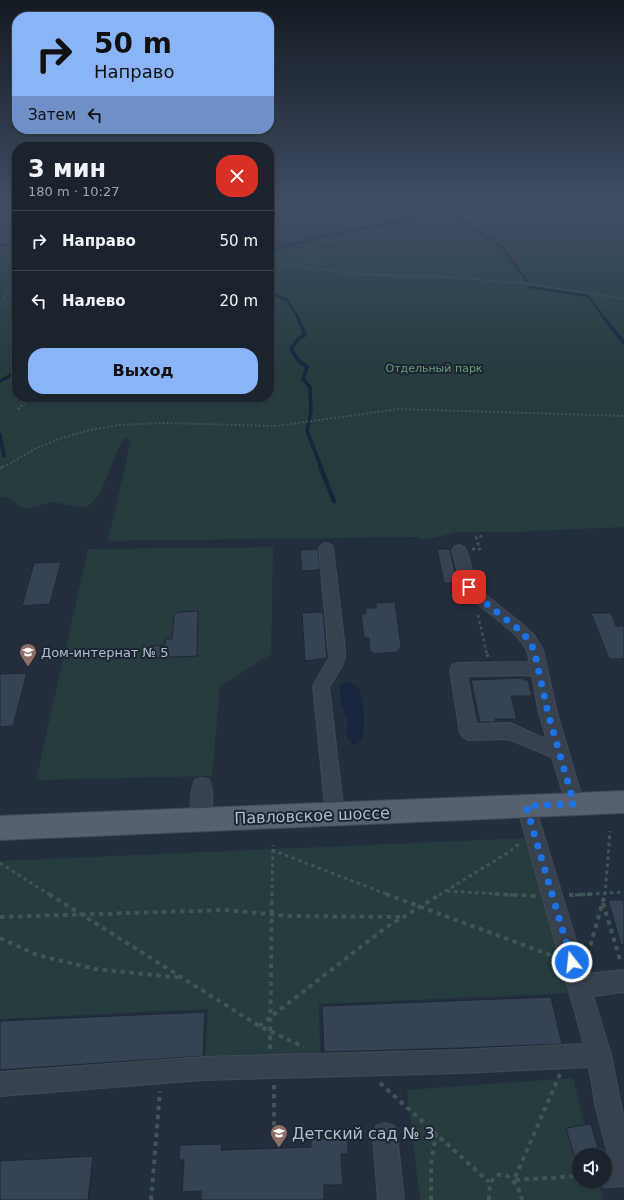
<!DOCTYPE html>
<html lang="ru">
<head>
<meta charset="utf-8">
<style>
  body { margin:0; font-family:"DejaVu Sans",sans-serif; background:#242b36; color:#f1f3f6; height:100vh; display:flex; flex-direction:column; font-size:15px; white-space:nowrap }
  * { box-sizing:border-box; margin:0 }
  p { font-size:13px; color:#a0a4aa }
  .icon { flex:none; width:22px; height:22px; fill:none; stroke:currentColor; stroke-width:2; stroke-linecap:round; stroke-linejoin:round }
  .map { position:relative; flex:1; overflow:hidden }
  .panel { position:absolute; left:12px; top:142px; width:262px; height:260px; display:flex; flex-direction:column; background:#1b232e; border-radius:16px; box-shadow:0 1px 3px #0004,0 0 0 1px #39404a }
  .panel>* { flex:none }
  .guide { position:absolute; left:12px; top:12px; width:262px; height:122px; border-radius:16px; box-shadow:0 1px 3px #0004,0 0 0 1px #39404a; background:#8ab4f8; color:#111; overflow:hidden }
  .controls { position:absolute; left:572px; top:1148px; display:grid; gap:8px }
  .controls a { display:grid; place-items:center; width:40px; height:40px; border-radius:50%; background:#1b232e; box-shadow:0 1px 3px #0004,0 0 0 1px #39404a; font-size:20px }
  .pin { position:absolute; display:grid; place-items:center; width:34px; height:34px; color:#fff; margin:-17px; border-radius:8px; box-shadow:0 2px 6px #0006 }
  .me { position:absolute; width:44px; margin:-22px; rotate:344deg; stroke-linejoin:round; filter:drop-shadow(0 0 3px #0008) }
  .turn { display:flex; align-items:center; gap:14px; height:84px; padding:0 16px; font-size:18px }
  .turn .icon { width:52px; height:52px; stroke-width:2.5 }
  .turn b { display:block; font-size:28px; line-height:34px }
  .then { display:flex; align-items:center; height:38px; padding:0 16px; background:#0003; gap:8px; font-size:15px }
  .round { display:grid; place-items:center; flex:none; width:42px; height:42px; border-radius:16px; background:#242b36 }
  .overview { display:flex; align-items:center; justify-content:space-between; height:68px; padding:0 16px }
  h1 { font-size:24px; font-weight:800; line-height:30px }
  .button { display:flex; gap:8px; margin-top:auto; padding:8px 16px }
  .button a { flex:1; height:46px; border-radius:16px; background:#8ab4f8; color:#111; font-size:16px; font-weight:800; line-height:46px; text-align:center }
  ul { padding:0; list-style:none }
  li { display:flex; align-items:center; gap:12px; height:60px; padding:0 16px; border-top:1px solid #39404a }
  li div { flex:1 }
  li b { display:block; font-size:15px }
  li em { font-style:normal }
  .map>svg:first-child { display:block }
  .green { fill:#263c3f }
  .water { fill:#17263c }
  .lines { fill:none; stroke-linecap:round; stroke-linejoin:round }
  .stream-far2 { stroke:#17263c; stroke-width:2.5 }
  .stream-far1 { stroke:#17263c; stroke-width:3.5 }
  .stream { stroke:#17263c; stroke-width:4.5 }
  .building { fill:#364354; stroke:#1f2835 }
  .minor-casing { stroke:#414a57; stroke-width:2 }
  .major-casing { stroke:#414a57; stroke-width:2 }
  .path-far4 { stroke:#3f5557; stroke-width:1.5; stroke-dasharray:1.5 1.5; stroke-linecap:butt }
  .path-far3 { stroke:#3f5557; stroke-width:2; stroke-dasharray:2 2; stroke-linecap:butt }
  .path-far2 { stroke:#3f5557; stroke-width:2.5; stroke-dasharray:3 3; stroke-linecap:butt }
  .path-far1 { stroke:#3f5557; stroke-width:3; stroke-dasharray:3.5 3.5; stroke-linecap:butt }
  .path { stroke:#3f5557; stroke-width:4; stroke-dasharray:4.5 4.5; stroke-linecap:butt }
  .minor { fill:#38414e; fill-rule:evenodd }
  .major { fill:#56606e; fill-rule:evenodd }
  .route { stroke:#1a73e8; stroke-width:7; stroke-dasharray:0 12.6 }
  .labels { text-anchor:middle; stroke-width:4; stroke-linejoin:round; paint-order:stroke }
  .far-park-label { font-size:11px; fill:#6b9a76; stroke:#1d2633 }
  .poi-label { font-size:13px; fill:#b4bcc9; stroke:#1d2633; text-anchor:start }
  .near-street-label { font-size:16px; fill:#b4bcc9; stroke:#1d2633 }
  .near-poi-label { font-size:16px; fill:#b4bcc9; stroke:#1d2633; text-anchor:start }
</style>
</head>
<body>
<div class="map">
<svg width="624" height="1200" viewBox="0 0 624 1200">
  <rect width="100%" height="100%" fill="#242f3e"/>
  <g class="green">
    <path d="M269,203H624V527L514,532H455L435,538L423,539L417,537L108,541L131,440L125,438C110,458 107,495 85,508L52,502L25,509L6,497L0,498V211L10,208L17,210V397H269Z"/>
    <polygon points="273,547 271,654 220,686 212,776 36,780 88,549"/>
    <polygon points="528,838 574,993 319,1004 320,1054 205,1059 208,1009 0,1019 0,861"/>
    <polygon points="573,1078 592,1155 579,1155 579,1181 598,1181 603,1200 420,1200 407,1090"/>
  </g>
  <path class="water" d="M347,682L358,685C363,697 369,736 357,744H352L348,740L346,731L348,724L342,706L339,686L342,683Z"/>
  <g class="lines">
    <g class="stream-far2">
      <polyline points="450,211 446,215 456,216 503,248 527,281"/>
      <polyline points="0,245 14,244"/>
      <polyline points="269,251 324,236 450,211 466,203"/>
      <polyline points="530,287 588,296 605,319"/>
      <polyline points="269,292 287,300 299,319"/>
    </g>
    <g class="stream-far1">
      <polyline points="298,318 305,335 299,338 291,349 298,360 307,367 303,379 310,387 311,411 307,431 321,467"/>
      <polyline points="604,318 624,343"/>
      <polyline points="0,381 17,372"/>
      <polyline points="0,435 4,456"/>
    </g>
    <polyline class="stream" points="320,466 334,501"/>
  </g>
  <g class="building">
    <polygon points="318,549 320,570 302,571 300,550"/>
    <polygon points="437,549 450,549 457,583 444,583"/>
    <polygon points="61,562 50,604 22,606 34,563"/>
    <polygon points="395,602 401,647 397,652 374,654 370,651 369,638 364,638 361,614 366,614 365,608 376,608 376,603"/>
    <polygon points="198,611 197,656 151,658 152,646 165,645 165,639 172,639 174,616 178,612"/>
    <polygon points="323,612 327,658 305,661 302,613"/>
    <polygon points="591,613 611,613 616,626 624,626 624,659 609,659"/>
    <polygon points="27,673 13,726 0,727 0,674"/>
    <polygon points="524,678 524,680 528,680 532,696 511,696 517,719 495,719 496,722 480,722 471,680"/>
    <polygon points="608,900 624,900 624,944 621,945"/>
    <polygon points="551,997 562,1044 461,1048 324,1052 322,1006"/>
    <polygon points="205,1012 203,1056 0,1070 0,1021"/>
    <polygon points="591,1124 600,1155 574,1155 566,1128"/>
    <polygon points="348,1138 348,1154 341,1154 343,1185 324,1185 324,1200 201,1200 201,1191 182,1192 184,1160 179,1160 180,1145 222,1144 221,1150 311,1147 311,1139"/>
    <polygon points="93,1156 88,1200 0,1200 0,1161"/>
  </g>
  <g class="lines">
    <defs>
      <g id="minor">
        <polygon points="326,543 331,545 333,548 345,649 345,658 342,666 329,687 344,814 342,820 335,823 328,820 326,814 313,686 329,658 319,548 321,545"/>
        <path d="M459,545L464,547L466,550L478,589L522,624L534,635L543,650L557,713L584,804L582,810L575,813L568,810L552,757L508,739L469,740L463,737L460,732L450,670L452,665L458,663L529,662C529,658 528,653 526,649C517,631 484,610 468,597L462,587L452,550L454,547ZM532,675L539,713L547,740L510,723L476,724L467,676Z"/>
        <path d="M202,778L209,780C214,792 213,814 208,825L201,828L194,825C189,814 190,792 195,780Z"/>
        <polygon points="526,797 533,800 535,806 586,974 624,970 624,992 593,996 611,1055 624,1121 624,1186 605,1187 596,1183 595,1181 605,1181 605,1161 610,1161 596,1108 589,1067 461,1073 203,1080 0,1096 0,1072 203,1057 461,1050 584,1044 517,806 519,800"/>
        <polygon points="385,1123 394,1126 397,1135 404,1200 378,1200 373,1135 376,1126"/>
      </g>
      <polygon id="major" points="624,791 624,813 0,840 0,816"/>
    </defs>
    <use href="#minor" class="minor-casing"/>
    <use href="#major" class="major-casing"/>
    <g class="path-far4">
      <polyline points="477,203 470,205 489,214"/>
      <polyline points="602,203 624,208"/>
      <polyline points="488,214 508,211 622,208"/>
      <polyline points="0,241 17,237"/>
      <polyline points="2,242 17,242"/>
      <polyline points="323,243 426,219 469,219 502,216 624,223"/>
      <polyline points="269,262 356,274 450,277 530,284 624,299"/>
      <polyline points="295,266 314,256"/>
      <polyline points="315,269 314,248 323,240 323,223 337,213 371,203"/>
      <polyline points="0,305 17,273"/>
    </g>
    <g class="path-far3">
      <polyline points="18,409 31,397"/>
      <polyline points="3,467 37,448 59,439 90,430 120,425 164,423 276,426 399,409 624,416"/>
    </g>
    <g class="path-far2">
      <polyline points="0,468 5,466"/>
      <polyline points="472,549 480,549 476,537 483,536"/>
      <polyline points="478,615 487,655"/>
    </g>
    <g class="path-far1">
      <polyline points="487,654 488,657"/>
      <polyline points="272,850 389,895"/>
      <polyline points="0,863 50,895"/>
      <polyline points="447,891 513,895"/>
      <polyline points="272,895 273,845"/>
      <polyline points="439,895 509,852 520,843"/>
      <polyline points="575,895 624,892"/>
      <polyline points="605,895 610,831"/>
    </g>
    <g class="path">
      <polyline points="49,894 259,1026 304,1047"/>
      <polyline points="386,894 553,956"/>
      <polyline points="495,894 536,896"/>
      <polyline points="569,895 593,894"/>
      <polyline points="603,903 621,963"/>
      <polyline points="0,917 226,910 289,916 403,917"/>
      <polyline points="0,938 37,955 95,969 183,978"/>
      <polyline points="588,954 605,894"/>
      <polyline points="259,1026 385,928 441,894"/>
      <polyline points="270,1049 272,894"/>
      <polyline points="560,1074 514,1180 579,1176"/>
      <polyline points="380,1083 489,1182"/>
      <polyline points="274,1085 274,1131"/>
      <polyline points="151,1200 160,1091"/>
      <polyline points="431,1200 431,1165 436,1134"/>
      <path d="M489,1200C487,1163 515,1169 522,1200"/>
    </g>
    <use href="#minor" class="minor"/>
    <use href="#major" class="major"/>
  </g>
  <linearGradient id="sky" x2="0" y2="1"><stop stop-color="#141a22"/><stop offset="0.55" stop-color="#3f4d63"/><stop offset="1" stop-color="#3f4d63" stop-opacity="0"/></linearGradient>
  <rect width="624" height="371" fill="url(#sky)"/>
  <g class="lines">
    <polyline class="route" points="469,587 473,593 517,628 528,639 534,650 548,713 574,804 526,806 572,962"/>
  </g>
  <defs>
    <symbol id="school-pin" viewBox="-11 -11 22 30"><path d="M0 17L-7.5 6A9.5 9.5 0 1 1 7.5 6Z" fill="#8d6e63" stroke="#1d2633"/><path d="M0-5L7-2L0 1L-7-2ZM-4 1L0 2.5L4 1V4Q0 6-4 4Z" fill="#fff"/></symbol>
  </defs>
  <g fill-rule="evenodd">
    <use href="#school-pin" x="18" y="642" width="20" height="27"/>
    <use href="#school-pin" x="269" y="1123" width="20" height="27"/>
  </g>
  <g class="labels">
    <g class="far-park-label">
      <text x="434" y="372">Отдельный парк</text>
    </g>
    <g class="poi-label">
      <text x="41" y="657">Дом-интернат № 5</text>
    </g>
    <g class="near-street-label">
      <text transform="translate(312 815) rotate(-2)" y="6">Павловское шоссе</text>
    </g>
    <g class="near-poi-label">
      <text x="292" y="1139">Детский сад № 3</text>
    </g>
  </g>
</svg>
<div class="controls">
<a><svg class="icon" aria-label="sound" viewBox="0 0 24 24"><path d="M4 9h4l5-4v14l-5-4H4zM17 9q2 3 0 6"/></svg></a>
</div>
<div class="pin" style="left:469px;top:587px;background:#d93025"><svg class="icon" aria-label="arrive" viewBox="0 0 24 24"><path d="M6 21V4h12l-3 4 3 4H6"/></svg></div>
<svg class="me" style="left:572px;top:962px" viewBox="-20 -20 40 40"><circle r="17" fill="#1a73e8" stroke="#fff" stroke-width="3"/><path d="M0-11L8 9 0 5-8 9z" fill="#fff"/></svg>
<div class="guide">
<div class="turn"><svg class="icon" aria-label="right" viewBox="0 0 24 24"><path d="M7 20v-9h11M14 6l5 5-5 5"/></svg><div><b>50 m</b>Направо</div></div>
<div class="then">Затем<svg class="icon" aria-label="left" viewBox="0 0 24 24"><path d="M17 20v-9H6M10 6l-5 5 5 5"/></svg></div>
</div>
<section class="panel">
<div class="overview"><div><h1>3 мин</h1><p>180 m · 10:27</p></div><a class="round" style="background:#d93025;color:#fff"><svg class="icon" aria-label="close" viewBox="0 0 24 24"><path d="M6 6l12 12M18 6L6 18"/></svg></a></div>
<ul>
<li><svg class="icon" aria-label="right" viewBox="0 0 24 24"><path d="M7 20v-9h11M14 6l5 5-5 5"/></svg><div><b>Направо</b></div><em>50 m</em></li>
<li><svg class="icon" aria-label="left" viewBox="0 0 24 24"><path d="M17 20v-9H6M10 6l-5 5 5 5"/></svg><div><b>Налево</b></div><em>20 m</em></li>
</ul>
<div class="button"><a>Выход</a></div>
</section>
</div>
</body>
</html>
